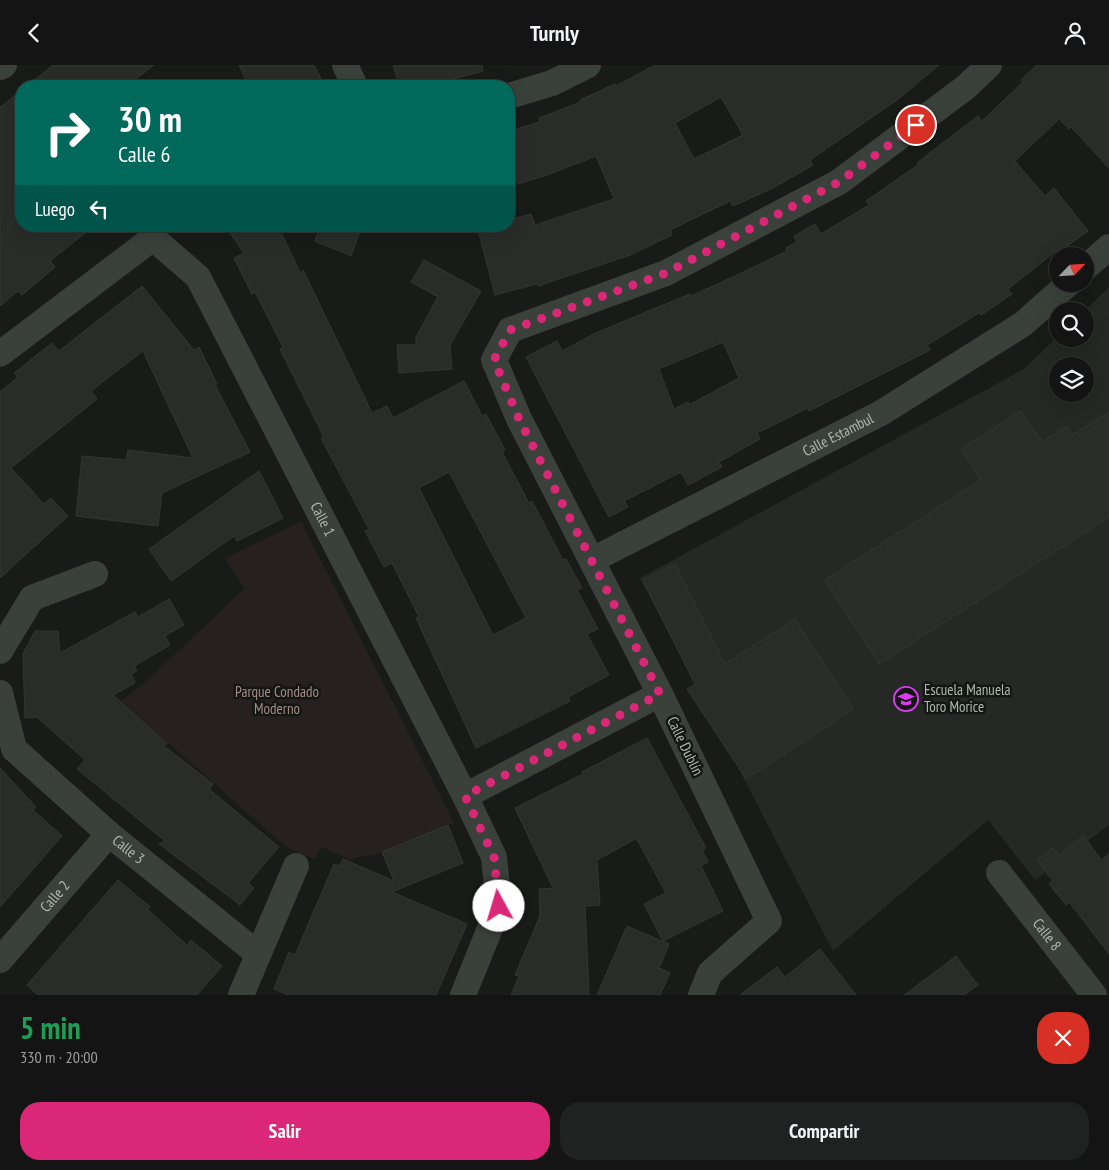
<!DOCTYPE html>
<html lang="es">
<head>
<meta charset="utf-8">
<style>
  body { margin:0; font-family:"PT Sans Narrow",sans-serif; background:#202121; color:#f1f3f6; height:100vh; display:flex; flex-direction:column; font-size:19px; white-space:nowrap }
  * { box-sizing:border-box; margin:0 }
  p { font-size:16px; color:#9d9ea0 }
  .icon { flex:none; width:28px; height:28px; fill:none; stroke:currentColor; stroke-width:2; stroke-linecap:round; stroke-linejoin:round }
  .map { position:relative; height:930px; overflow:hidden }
  .side { display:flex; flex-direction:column; background:#131413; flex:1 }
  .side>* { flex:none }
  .hud { position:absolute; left:15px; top:15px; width:500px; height:152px; border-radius:20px; box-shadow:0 5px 20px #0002,0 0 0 1px #323333; background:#00695c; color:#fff; overflow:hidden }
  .needle { width:32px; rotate:65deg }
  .fabs { position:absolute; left:1049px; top:182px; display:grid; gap:10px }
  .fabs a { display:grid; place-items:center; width:45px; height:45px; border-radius:50%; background:#131413; box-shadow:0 5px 20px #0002,0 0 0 1px #323333; font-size:25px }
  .pin { position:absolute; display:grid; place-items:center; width:42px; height:42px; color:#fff; margin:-21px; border:2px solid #fff; border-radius:50%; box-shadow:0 1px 5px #0007 }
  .me { position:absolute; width:55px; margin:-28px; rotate:354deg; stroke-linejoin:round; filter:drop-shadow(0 0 4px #0008) }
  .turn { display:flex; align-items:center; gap:18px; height:105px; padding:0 20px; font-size:22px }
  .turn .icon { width:65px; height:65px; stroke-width:2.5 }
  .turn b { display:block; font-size:35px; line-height:42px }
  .then { display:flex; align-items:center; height:48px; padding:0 20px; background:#0003; gap:10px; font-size:19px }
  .round { display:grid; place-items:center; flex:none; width:52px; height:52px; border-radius:20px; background:#202121 }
  .overview { display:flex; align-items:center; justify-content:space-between; height:85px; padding:0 20px }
  h1 { font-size:30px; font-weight:700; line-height:38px; color:#1e9e55 }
  .button { display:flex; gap:10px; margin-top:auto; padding:10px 20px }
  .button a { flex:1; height:58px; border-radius:20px; background:#db2777; color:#fff; font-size:20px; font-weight:700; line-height:58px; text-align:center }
  .button a+a { background:#202121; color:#f1f3f6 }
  header { display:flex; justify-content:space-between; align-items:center; height:65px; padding:0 20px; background:#131413; font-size:22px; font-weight:700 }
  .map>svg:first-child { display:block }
  .built { fill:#252825; fill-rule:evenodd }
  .green { fill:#26211f }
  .building { fill:#292c29; stroke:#333734; fill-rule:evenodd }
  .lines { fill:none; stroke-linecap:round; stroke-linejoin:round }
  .minor { stroke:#3a403a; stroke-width:26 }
  .route { stroke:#db2777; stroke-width:9; stroke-dasharray:0 16.2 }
  .labels { text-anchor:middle; stroke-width:5; stroke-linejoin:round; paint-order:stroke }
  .street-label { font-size:15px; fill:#adbaab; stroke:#141614 }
  .poi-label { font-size:15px; fill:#adbaab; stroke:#141614; text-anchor:start }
  .park-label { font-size:15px; fill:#a58c83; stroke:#141614 }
</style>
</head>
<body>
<header><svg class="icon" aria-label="back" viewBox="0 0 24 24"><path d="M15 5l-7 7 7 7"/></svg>Turnly<svg class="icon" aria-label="person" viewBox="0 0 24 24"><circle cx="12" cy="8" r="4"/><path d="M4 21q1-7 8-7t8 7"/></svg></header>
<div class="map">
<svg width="1109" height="930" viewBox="0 0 1109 930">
  <rect width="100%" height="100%" fill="#191b19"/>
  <path class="built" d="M1109,222V760L1035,815L988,755L833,886L640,513L1024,304L1057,272L1058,274H1085L1084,246ZM1058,301H1085V329H1058Z"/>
  <polygon class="green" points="301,456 454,758 378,789 349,794 321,782 315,794 286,782 121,636 143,619 244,524 225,493"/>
  <g class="building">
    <polygon points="53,0 154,0 127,21 27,21"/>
    <polygon points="239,0 314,0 325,21 249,21"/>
    <polygon points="393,0 482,0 483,6 428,21 399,21"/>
    <path d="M655,0H939L897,35L810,95L813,100L773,123L733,141L730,136L670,165L672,170L630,190L538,221L537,219L495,230L477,161H509V155L531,149L535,160L614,134L596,91L547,110L518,119L513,103L509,104V66L540,57L539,53L581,37L580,35L615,19L616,21ZM721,32L743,70L694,94L675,58Z"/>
    <path d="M1037,0H1109V103L1071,62L1069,64L1059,54L1015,96L1045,131L1054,123L1088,166L1058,188L1056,186L1008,224L1012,229L981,250L979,248L927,280L930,285L809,346L808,343L757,368L760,374L719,397L722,402L688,420L681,407L624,436L628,442L609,452L526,292L557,276L562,286L598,267L690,229L691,231L735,211L787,186L786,183L797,177L794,171L815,159L821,169L869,140L866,136L918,100L917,98L978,51L982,56L1023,17L1021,15ZM723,277L739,313L689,340L688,337L674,344L659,304Z"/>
    <polygon points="21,26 21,161 94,161 50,196 55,202 22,230 18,226 0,241 0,42"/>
    <path d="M225,161H278L301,209L303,205L372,348L387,341L393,353L464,316L482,351L486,349L505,385L502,387L529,438L532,436L563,495L566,494L582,523L577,525L598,564L587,569L609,610L568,632L570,636L476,683L416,553L419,552L392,498L384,502L365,466L369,464L321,373L324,372L280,284L283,282L255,227L252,229L234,193L244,188ZM449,407L526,553L493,570L419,423Z"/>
    <polygon points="320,161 362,161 351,191 315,176"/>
    <polygon points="424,195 481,226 450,280 452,304 399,308 397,280 416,280 416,272 438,232 411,217"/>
    <polygon points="142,221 194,285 199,282 217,319 215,320 250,387 162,428 158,461 76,451 82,391 126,395 128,385 193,393 143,286 91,326 97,334 11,403 44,439 51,433 68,451 0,513 0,327 18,312 14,308 52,278 59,286"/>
    <polygon points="1021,346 1042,377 1067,361 1073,370 1109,347 1109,452 879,599 825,515 981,415 961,384"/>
    <polygon points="259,406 283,453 237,476 234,471 171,516 149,484"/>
    <polygon points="675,499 725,599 795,554 853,644 746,714 687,624 695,619 643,515"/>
    <polygon points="169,534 184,560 165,571 170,580 134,601 137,606 131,609 135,618 113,630 167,678 164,681 213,719 209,724 279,782 248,818 254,823 240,840 159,779 165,776 77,704 85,695 37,652 25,653 23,589 35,566 58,566 60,588 135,547 138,552"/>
    <polygon points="647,673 706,783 702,785 708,797 701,801 723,846 663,876 644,839 666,828 638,776 635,774 597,795 600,840 585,841 589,930 511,930 519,911 515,910 540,851 539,824 553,823 515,743 583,709 582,707"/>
    <polygon points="0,703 36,742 33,745 62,771 0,842"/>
    <polygon points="448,760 463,798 392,827 467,859 436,930 288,930 274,924 289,887 295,890 334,799 340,801 343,794 394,816 382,787"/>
    <polygon points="1084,771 1101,795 1109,789 1109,889 1069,837 1066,840 1049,819 1053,816 1037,795 1053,783 1059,791"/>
    <polygon points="118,815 150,842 148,845 187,880 191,875 222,901 197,930 38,930 27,920"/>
    <polygon points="627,861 669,879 659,903 670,908 660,930 597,930"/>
    <polygon points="820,884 856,930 740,930 777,902 785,912"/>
    <polygon points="956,891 978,920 964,930 904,930"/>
  </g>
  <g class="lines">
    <g class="minor">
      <polyline points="345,0 355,21"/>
      <polyline points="0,2 4,0"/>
      <polyline points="509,31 552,18 588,0"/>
      <polyline points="1085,203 1109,182"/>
      <path id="s1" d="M0,289L153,173L198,212L465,731L494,792L499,841L463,930"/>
      <path id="s2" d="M592,495L881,348L1023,259L1068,219"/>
      <polyline points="0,586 32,533 95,509"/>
      <path id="s3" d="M0,628L14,684L109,769L258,889"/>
      <polyline points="465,731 660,629"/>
      <path id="s4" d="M999,808L1094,930"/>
      <path id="s5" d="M0,895L109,769"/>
      <polyline points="241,930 296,801"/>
      <polyline points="701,930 710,908 769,856 660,629 519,354 494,295 510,265 666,208 839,117 966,22 989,0"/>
    </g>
  </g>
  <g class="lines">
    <polyline class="route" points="499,841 494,792 465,731 660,629 519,354 494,295 510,265 666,208 839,117 916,60"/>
  </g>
  <defs>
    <symbol id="school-ring" viewBox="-11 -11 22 22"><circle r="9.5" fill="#141614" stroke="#d93def" stroke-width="1.5"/><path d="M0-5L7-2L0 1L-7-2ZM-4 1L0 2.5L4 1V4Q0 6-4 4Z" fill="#d93def"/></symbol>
  </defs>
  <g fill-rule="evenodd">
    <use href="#school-ring" x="892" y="620" width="28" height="28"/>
  </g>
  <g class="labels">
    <g class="street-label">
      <text dy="5" stroke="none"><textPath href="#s2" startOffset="276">Calle Estambul</textPath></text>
      <text dy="5" stroke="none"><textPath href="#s1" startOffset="524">Calle 1</textPath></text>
      <text transform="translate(685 681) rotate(64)" y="5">Calle Dublín</text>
      <text dy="5" stroke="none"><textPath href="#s3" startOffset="210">Calle 3</textPath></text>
      <text dy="5" stroke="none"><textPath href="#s5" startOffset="84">Calle 2</textPath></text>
      <text dy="5" stroke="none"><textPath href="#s4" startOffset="78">Calle 8</textPath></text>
    </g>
    <g class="poi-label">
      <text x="924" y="630">Escuela Manuela<tspan x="924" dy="17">Toro Morice</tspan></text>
    </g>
    <g class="park-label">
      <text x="277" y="632">Parque Condado<tspan x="277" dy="17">Moderno</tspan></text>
    </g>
  </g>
</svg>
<div class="fabs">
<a><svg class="needle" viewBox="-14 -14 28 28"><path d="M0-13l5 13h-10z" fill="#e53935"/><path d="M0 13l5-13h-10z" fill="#9d9ea0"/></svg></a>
<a><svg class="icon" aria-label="search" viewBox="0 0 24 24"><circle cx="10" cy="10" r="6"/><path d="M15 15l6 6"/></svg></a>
<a><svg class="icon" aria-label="layers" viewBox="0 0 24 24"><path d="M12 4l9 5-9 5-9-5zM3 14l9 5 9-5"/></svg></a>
</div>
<div class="pin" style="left:916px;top:60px;background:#d93025"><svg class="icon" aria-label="arrive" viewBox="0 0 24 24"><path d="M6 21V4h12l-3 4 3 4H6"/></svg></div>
<svg class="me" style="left:499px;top:841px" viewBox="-20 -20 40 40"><circle r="19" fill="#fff"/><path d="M0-13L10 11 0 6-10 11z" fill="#db2777"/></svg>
<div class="hud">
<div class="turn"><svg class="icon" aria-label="right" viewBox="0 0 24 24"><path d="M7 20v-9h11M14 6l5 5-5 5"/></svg><div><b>30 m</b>Calle 6</div></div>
<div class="then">Luego<svg class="icon" aria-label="left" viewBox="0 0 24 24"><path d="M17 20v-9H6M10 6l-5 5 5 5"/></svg></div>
</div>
</div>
<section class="side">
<div class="overview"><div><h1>5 min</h1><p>330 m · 20:00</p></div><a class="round" style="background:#d93025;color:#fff"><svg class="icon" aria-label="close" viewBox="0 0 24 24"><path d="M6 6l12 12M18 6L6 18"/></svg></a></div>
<div class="button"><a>Salir</a><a>Compartir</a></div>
</section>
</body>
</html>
